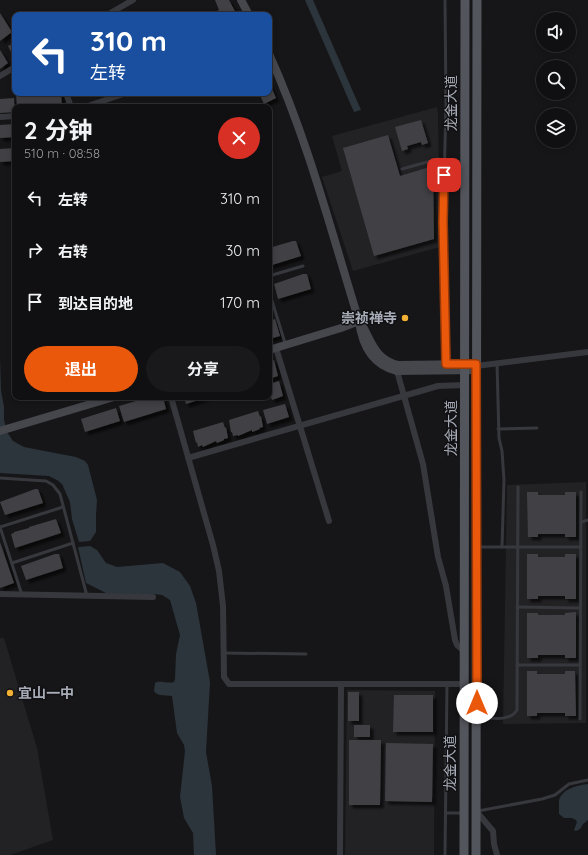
<!DOCTYPE html>
<html lang="zh">
<head>
<meta charset="utf-8">
<style>
  body { margin:0; font-family:Quicksand,"Noto Sans SC",sans-serif; background:#19191b; color:#f1f3f6; height:100vh; display:flex; flex-direction:column; font-size:15px; white-space:nowrap }
  * { box-sizing:border-box; margin:0 }
  p { font-size:13px; color:#9c9d9f }
  .icon { flex:none; width:22px; height:22px; fill:none; stroke:currentColor; stroke-width:2; stroke-linecap:round; stroke-linejoin:round }
  .map { position:relative; flex:1; overflow:hidden }
  .side { position:absolute; left:12px; top:104px; width:260px; height:296px; display:flex; flex-direction:column; background:#101012; border-radius:8px; box-shadow:0 2px 6px #0003,0 0 0 1px #303032 }
  .side>* { flex:none }
  .top-card { position:absolute; left:12px; top:12px; width:260px; height:84px; border-radius:8px; box-shadow:0 2px 6px #0003,0 0 0 1px #303032; background:#1a4fa0; color:#fff; overflow:hidden }
  .tools { position:absolute; left:536px; top:12px; display:grid; gap:8px }
  .tools a { display:grid; place-items:center; width:40px; height:40px; border-radius:50%; background:#101012; box-shadow:0 2px 6px #0003,0 0 0 1px #303032; font-size:20px }
  .pin { position:absolute; display:grid; place-items:center; width:34px; height:34px; color:#fff; margin:-17px; border-radius:8px; box-shadow:0 2px 6px #0006 }
  .me { position:absolute; width:44px; margin:-22px; rotate:0deg; stroke-linejoin:round; filter:drop-shadow(0 0 3px #0008) }
  .turn { display:flex; align-items:center; gap:14px; height:84px; padding:0 12px; font-size:18px }
  .turn .icon { width:52px; height:52px; stroke-width:2.5 }
  .turn b { display:block; font-size:28px; line-height:34px }
  .round { display:grid; place-items:center; flex:none; width:42px; height:42px; border-radius:21px; background:#19191b }
  .headline { display:flex; align-items:center; justify-content:space-between; height:68px; padding:0 12px }
  h1 { font-size:24px; font-weight:700; line-height:30px }
  .cta { display:flex; gap:8px; margin-top:auto; padding:8px 12px }
  .cta a { flex:1; height:46px; border-radius:24px; background:#ea580c; color:#fff; font-size:16px; font-weight:700; line-height:46px; text-align:center }
  .cta a+a { background:#19191b; color:#f1f3f6 }
  ul { padding:0; list-style:none }
  li { display:flex; align-items:center; gap:12px; height:52px; padding:0 12px }
  li div { flex:1 }
  li b { display:block; font-size:15px }
  li em { font-style:normal }
  .map>svg:first-child { display:block }
  .built { fill:#222225 }
  .water { fill:#2c353c }
  .building { fill:#404145; filter:url(#shadow) }
  .lines { fill:none; stroke-linecap:round; stroke-linejoin:round }
  .lane { stroke:#37383d; stroke-width:3 }
  .street { stroke:#37383d; stroke-width:6 }
  .secondary { stroke:#45474d; stroke-width:8 }
  .primary { stroke:#53555c; stroke-width:9 }
  .route-casing { stroke:#983908; stroke-width:10 }
  .route { stroke:#ea580c; stroke-width:7 }
  .poi-dot { fill:#f2b134; stroke:#111113; stroke-width:1.5 }
  .labels { text-anchor:middle; stroke-width:3; stroke-linejoin:round; paint-order:stroke }
  .street-label { font-size:14px; fill:#a8adb8; stroke:#111113 }
  .poi-label { font-size:14px; font-weight:bold; fill:#a8adb8; stroke:#111113; text-anchor:end }
</style>
</head>
<body>
<div class="map">
<svg width="588" height="855" viewBox="0 0 588 855">
  <defs>
    <filter id="shadow"><feDropShadow dx="3.5" dy="3.5" stdDeviation="1" flood-color="#0009"/></filter>
  </defs>
  <rect width="100%" height="100%" fill="#161618"/>
  <g class="built">
    <polygon points="437,107 438,113 440,247 353,271 322,177 342,171 332,136"/>
    <polygon points="586,482 586,723 503,724 507,485"/>
    <polygon points="0,638 4,638 37,748 53,840 10,855 0,855"/>
    <polygon points="347,690 435,691 434,855 345,855"/>
  </g>
  <g class="water">
    <polygon points="305,0 313,0 361,110 354,112"/>
    <polygon points="0,358 1,391 4,407 4,420 7,432 13,441 24,447 76,457 85,461 88,465 97,500 96,515 96,532 90,541 79,542 72,519 70,502 62,484 57,480 49,476 0,473"/>
    <path d="M90,546L97,550L106,563L117,567L163,563L180,572L190,586L196,603L210,682L206,752L212,786L216,855H194L193,833L184,818L180,797L185,751L184,745L177,733L172,696C166,695 158,697 154,691L155,683C161,680 167,684 174,682L175,679L176,654L180,635L170,600L162,595L154,594H108L86,583L78,547Z"/>
    <path d="M588,784V820L583,824L580,829L576,831L574,830L577,822L576,820L572,818H564L559,814C559,810 559,805 559,801C561,789 578,785 588,784Z"/>
  </g>
  <g class="building">
    <polygon points="215,0 229,0 237,15 209,15 219,10"/>
    <polygon points="0,13 12,32 0,41"/>
    <polygon points="15,42 15,60 8,46"/>
    <polygon points="0,50 8,63 0,69"/>
    <polygon points="269,82 276,98 264,104 259,93 269,93"/>
    <polygon points="25,93 61,93 62,107 17,107 16,94"/>
    <polygon points="14,98 15,112 0,113 0,99"/>
    <polygon points="421,120 428,143 422,145 421,142 407,146 408,149 402,151 395,127"/>
    <polygon points="15,124 15,137 0,138 0,125"/>
    <polygon points="388,135 400,176 433,166 434,239 374,256 343,148"/>
    <polygon points="15,148 15,161 0,162 0,149"/>
    <polygon points="293,241 296,241 301,256 269,266 269,248"/>
    <polygon points="303,274 307,274 311,289 278,299 274,284"/>
    <polygon points="275,319 280,336 269,339 269,321"/>
    <polygon points="274,360 278,376 269,379 269,361"/>
    <polygon points="279,381 283,396 272,400 269,391 269,384"/>
    <polygon points="150,397 163,397 166,409 124,422 119,406"/>
    <polygon points="184,397 208,397 186,404"/>
    <polygon points="285,404 289,417 267,424 263,410"/>
    <polygon points="116,408 120,421 85,432 81,419"/>
    <polygon points="258,411 260,417 261,416 263,427 259,428 260,429 252,432 252,430 238,436 238,435 233,436 232,432 231,432 229,420"/>
    <polygon points="223,422 225,428 226,427 228,438 224,439 224,440 217,443 216,441 203,447 202,445 198,447 197,442 196,443 193,431"/>
    <polygon points="35,489 38,489 43,503 5,515 0,502"/>
    <polygon points="527,492 538,492 538,495 565,495 565,492 576,492 576,537 565,537 565,534 538,534 538,537 528,537"/>
    <polygon points="56,519 61,533 15,548 11,534 14,533 14,532 29,528 29,527"/>
    <polygon points="0,542 14,583 0,588"/>
    <polygon points="55,554 59,554 63,568 26,580 21,566"/>
    <polygon points="527,554 538,554 538,557 565,557 565,554 576,554 576,599 565,599 565,596 538,596 538,599 527,599"/>
    <polygon points="576,612 576,658 565,658 565,655 538,655 538,658 527,658 527,613 538,613 538,615 565,615 565,613"/>
    <polygon points="527,671 537,671 537,674 565,674 565,671 575,671 576,716 565,716 565,713 537,713 537,716 527,716"/>
    <rect x="348" y="692" width="11" height="29"/>
    <polygon points="394,695 433,695 433,732 393,732"/>
    <rect x="354" y="725" width="16" height="12"/>
    <polygon points="349,740 381,740 380,805 349,805"/>
    <polygon points="386,743 433,744 432,802 385,801"/>
  </g>
  <g class="lines">
    <g class="lane">
      <polyline points="445,0 446,106 443,222 446,364"/>
      <polyline points="402,169 438,159 444,160"/>
      <polyline points="269,276 303,266"/>
      <polyline points="269,291 285,343"/>
      <polyline points="497,363 499,438 502,451 504,480 502,547"/>
      <polyline points="498,429 537,428"/>
      <polyline points="0,478 46,481 53,485 60,494 87,596"/>
      <polyline points="581,522 588,520"/>
      <polyline points="0,527 22,595"/>
      <polyline points="0,527 63,507"/>
      <polyline points="478,547 581,547"/>
      <polyline points="12,563 73,543"/>
      <polyline points="517,607 580,608"/>
      <polyline points="224,653 306,654"/>
      <polyline points="517,665 580,665"/>
      <path d="M478,717C491,718 510,722 517,710L518,487"/>
      <polyline points="580,719 581,492"/>
      <polyline points="478,811 542,799 555,795 569,784 588,780"/>
      <polyline points="446,813 462,813"/>
      <polyline points="445,855 447,684"/>
    </g>
    <g class="street">
      <polyline points="107,15 133,0"/>
      <polyline points="0,76 15,67"/>
      <polyline points="66,93 71,107"/>
      <polyline points="85,107 126,93"/>
      <polyline points="0,117 15,116"/>
      <polyline points="276,348 329,521"/>
      <polyline points="476,366 588,352"/>
      <polyline points="397,371 423,464 438,557 446,586 455,640 457,645 465,652"/>
      <polyline points="171,397 213,545 219,571 223,606 224,677 229,684 465,684"/>
      <polyline points="188,458 438,386 464,385"/>
      <polyline points="0,594 153,597"/>
      <polyline points="476,811 493,831 494,844 497,855"/>
      <polyline points="340,855 341,684"/>
    </g>
    <g class="secondary">
      <polyline points="241,0 249,15"/>
      <path d="M269,54C308,140 331,231 359,321C362,345 372,365 397,371L476,370"/>
      <path d="M361,323C371,340 375,360 398,365L476,364"/>
      <polyline points="269,350 341,328 359,321"/>
      <polyline points="0,431 114,397"/>
    </g>
    <g class="primary">
      <polyline points="464,855 465,0"/>
      <polyline points="476,855 477,0"/>
    </g>
  </g>
  <g class="lines">
    <defs>
      <polyline id="route" points="444,175 443,222 446,364 476,364 477,703"/>
    </defs>
    <use href="#route" class="route-casing"/>
    <use href="#route" class="route"/>
  </g>
  <g class="poi-dot">
    <circle cx="405" cy="318" r="4"/>
    <circle cx="10" cy="693" r="4"/>
  </g>
  <g class="labels">
    <g class="street-label">
      <text transform="translate(451 103) rotate(-90)" y="5">龙金大道</text>
      <text transform="translate(451 428) rotate(-90)" y="5">龙金大道</text>
      <text transform="translate(450 763) rotate(-90)" y="5">龙金大道</text>
    </g>
    <g class="poi-label">
      <text x="397" y="323">崇祯禅寺</text>
      <text x="18" y="698" text-anchor="start">宜山一中</text>
    </g>
  </g>
</svg>
<div class="tools">
<a><svg class="icon" aria-label="sound" viewBox="0 0 24 24"><path d="M4 9h4l5-4v14l-5-4H4zM17 9q2 3 0 6"/></svg></a>
<a><svg class="icon" aria-label="search" viewBox="0 0 24 24"><circle cx="10" cy="10" r="6"/><path d="M15 15l6 6"/></svg></a>
<a><svg class="icon" aria-label="layers" viewBox="0 0 24 24"><path d="M12 4l9 5-9 5-9-5zM3 14l9 5 9-5"/></svg></a>
</div>
<div class="pin" style="left:444px;top:175px;background:#d93025"><svg class="icon" aria-label="arrive" viewBox="0 0 24 24"><path d="M6 21V4h12l-3 4 3 4H6"/></svg></div>
<svg class="me" style="left:477px;top:703px" viewBox="-20 -20 40 40"><circle r="19" fill="#fff"/><path d="M0-13L10 11 0 6-10 11z" fill="#ea580c"/></svg>
<div class="top-card">
<div class="turn"><svg class="icon" aria-label="left" viewBox="0 0 24 24"><path d="M17 20v-9H6M10 6l-5 5 5 5"/></svg><div><b>310 m</b>左转</div></div>
</div>
<section class="side">
<div class="headline"><div><h1>2 分钟</h1><p>510 m · 08:58</p></div><a class="round" style="background:#d93025;color:#fff"><svg class="icon" aria-label="close" viewBox="0 0 24 24"><path d="M6 6l12 12M18 6L6 18"/></svg></a></div>
<ul>
<li><svg class="icon" aria-label="left" viewBox="0 0 24 24"><path d="M17 20v-9H6M10 6l-5 5 5 5"/></svg><div><b>左转</b></div><em>310 m</em></li>
<li><svg class="icon" aria-label="right" viewBox="0 0 24 24"><path d="M7 20v-9h11M14 6l5 5-5 5"/></svg><div><b>右转</b></div><em>30 m</em></li>
<li><svg class="icon" aria-label="arrive" viewBox="0 0 24 24"><path d="M6 21V4h12l-3 4 3 4H6"/></svg><div><b>到达目的地</b></div><em>170 m</em></li>
</ul>
<div class="cta"><a>退出</a><a>分享</a></div>
</section>
</div>
</body>
</html>
